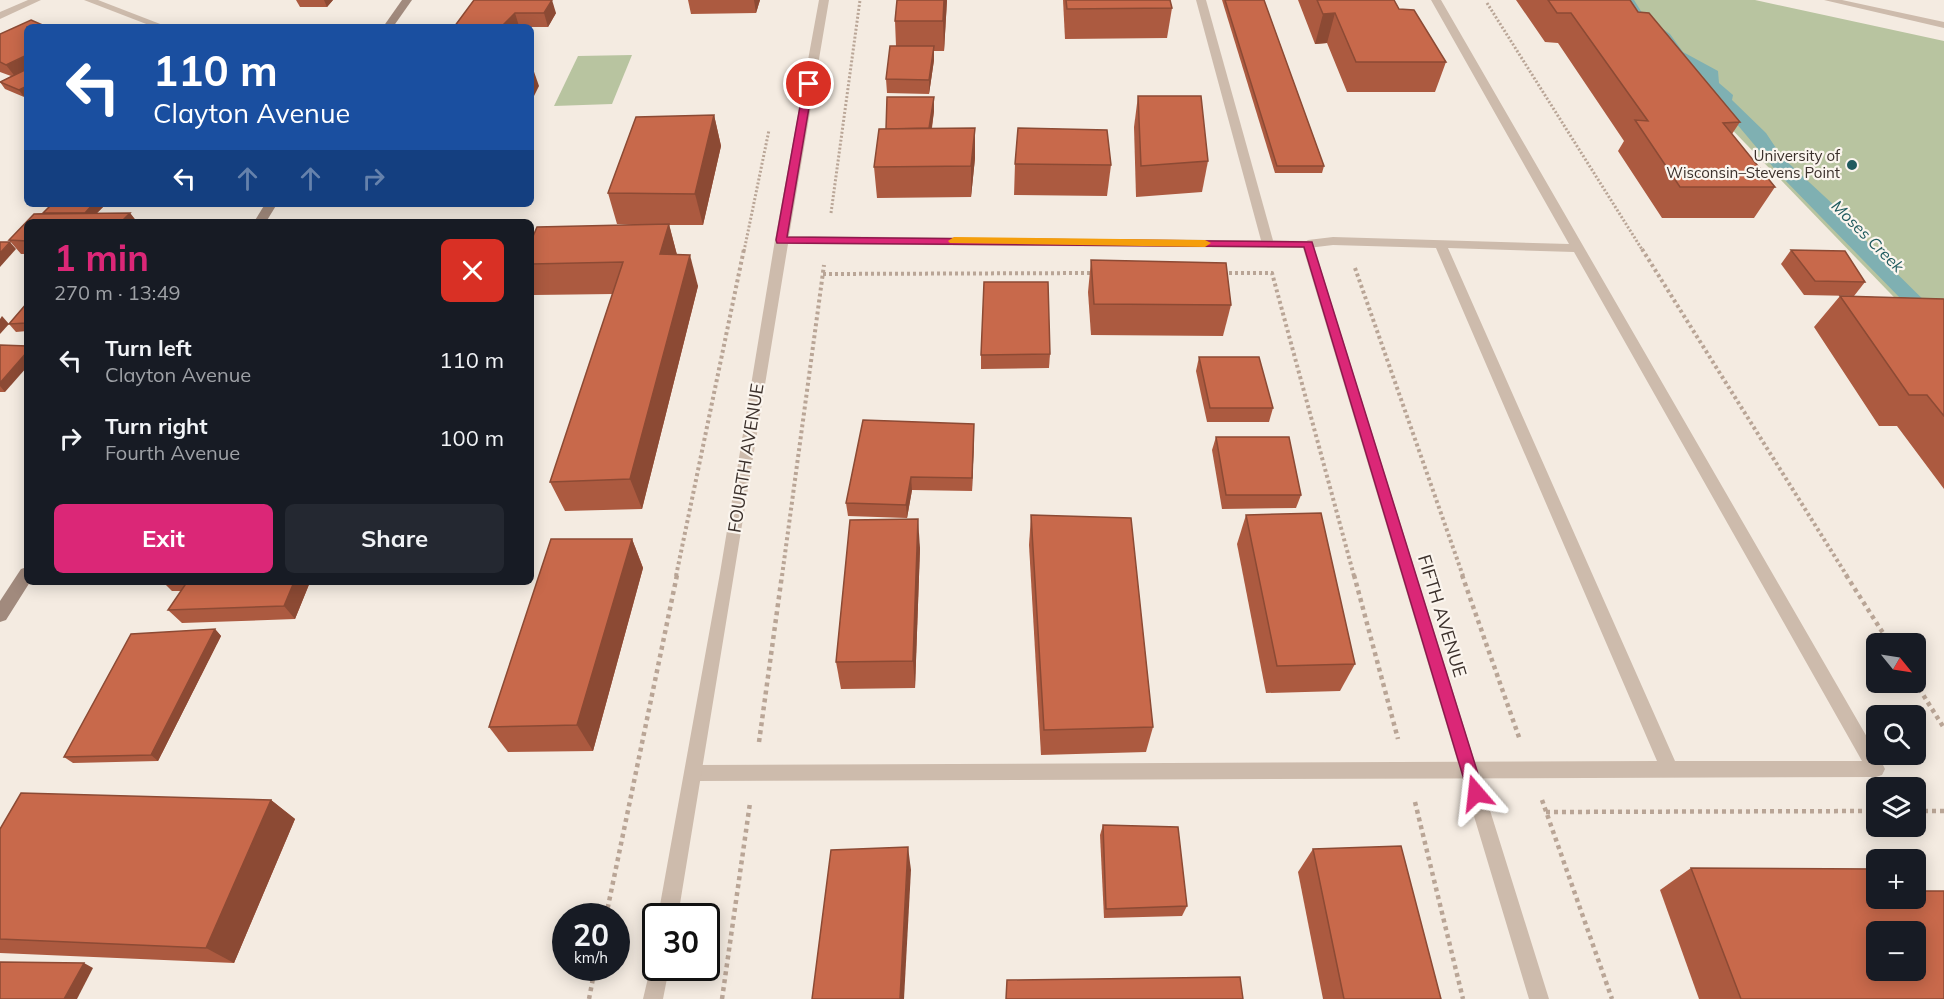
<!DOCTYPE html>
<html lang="en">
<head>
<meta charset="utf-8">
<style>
  body { margin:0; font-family:Mulish,sans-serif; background:#242831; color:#f1f3f6; height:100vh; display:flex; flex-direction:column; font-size:22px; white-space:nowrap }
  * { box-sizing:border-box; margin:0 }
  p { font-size:20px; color:#9ea1a6 }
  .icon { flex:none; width:33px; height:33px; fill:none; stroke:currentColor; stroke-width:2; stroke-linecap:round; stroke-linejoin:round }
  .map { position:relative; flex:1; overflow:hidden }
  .side { position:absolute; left:24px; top:219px; width:510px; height:366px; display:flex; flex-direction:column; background:#171b24; border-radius:9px; box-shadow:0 3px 15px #0003 }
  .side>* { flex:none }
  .guide { position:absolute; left:24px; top:24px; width:510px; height:183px; border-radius:9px; box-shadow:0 3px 15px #0003; background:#1a4fa0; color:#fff; overflow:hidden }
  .needle { width:39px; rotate:120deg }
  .controls { position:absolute; left:1866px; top:633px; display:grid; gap:12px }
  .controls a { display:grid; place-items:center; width:60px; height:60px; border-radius:9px; background:#171b24; box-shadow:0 3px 15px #0003; font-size:30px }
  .speed { position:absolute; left:552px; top:903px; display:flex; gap:12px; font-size:30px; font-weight:700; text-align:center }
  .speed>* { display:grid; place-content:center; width:78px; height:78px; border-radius:50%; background:#171b24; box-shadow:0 3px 15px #0003; line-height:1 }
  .speed small { font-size:15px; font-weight:400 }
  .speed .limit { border:3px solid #111; border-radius:9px; background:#fff; color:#111 }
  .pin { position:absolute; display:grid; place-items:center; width:51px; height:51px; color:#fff; margin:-26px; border:3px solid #fff; border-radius:50%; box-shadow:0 2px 6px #0007 }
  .me { position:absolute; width:66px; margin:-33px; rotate:343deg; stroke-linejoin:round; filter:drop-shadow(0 0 4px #0008) }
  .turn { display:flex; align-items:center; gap:21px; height:126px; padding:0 30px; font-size:27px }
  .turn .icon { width:78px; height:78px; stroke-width:2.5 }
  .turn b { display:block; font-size:42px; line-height:51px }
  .lanes { display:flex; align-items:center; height:57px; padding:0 30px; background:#0003; justify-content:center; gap:30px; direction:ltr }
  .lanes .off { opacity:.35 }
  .round { display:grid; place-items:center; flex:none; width:63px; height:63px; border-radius:9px; background:#242831 }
  .overview { display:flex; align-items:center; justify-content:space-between; height:102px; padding:0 30px }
  h1 { font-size:36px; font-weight:700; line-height:45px; color:#db2777 }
  .button { display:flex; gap:12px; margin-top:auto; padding:12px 30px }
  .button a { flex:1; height:69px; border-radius:9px; background:#db2777; color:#fff; font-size:24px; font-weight:700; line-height:69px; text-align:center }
  .button a+a { background:#242831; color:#f1f3f6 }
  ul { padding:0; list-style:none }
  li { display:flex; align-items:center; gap:18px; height:78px; padding:0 30px }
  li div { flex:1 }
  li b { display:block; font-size:22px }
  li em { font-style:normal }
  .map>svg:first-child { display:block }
  .green { fill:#b8c4a0 }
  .water { fill:#7fb0b2 }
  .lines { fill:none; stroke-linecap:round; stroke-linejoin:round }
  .path-far2 { stroke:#b9a596; stroke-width:3; stroke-dasharray:2 2; stroke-linecap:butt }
  .path-far1 { stroke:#b9a596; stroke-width:4; stroke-dasharray:3 3; stroke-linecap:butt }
  .path { stroke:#b9a596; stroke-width:4.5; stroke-dasharray:4 4; stroke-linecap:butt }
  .lane { fill:#cdbbac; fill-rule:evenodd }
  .street { fill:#cdbbac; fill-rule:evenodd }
  .secondary { fill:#a18a7d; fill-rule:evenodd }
  .wall { fill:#ac5a40 }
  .shaded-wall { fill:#8c4a34 }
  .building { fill:#c8694b; stroke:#8c4a34; stroke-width:1.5; fill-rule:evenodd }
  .route { fill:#db2777; stroke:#8e194d; stroke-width:1.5 }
  .slow { fill:#f59e0b }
  .poi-dot { fill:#1f5a5e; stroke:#fbf5ee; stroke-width:2 }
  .labels { text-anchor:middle; stroke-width:4.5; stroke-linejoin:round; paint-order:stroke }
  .far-poi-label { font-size:15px; fill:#3b302b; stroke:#fbf5ee; text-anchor:end }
  .far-water-label { font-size:16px; font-style:italic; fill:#1f5a5e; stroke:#fbf5ee }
  .street-label { font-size:18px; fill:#3b302b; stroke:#fbf5ee }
</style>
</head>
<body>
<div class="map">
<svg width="1944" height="999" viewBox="0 0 1944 999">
  <rect width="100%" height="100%" fill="#f4ebe1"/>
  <g class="green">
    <polygon points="1607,0 1755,0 1944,41 1944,349"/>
    <polygon points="632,55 612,104 554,106 578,56"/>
  </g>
  <polygon class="water" points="1617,0 1634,0 1644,16 1670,34 1683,52 1718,71 1719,83 1733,95 1732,100 1766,133 1782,157 1851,221 1875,252 1944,320 1901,299 1778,173 1704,85 1703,76 1687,65"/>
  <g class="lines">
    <g class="path-far2">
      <polyline points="1487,3 1643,251"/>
      <polyline points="831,213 860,0"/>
      <polyline points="744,251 769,130"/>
    </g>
    <g class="path-far1">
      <polyline points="1642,249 1847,576"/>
      <polyline points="1355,268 1463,576"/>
      <polyline points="1223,273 1272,273 1354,576"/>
      <polyline points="823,274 1095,273"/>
      <polyline points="676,576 744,249"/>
      <polyline points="782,576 824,265"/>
    </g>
    <g class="path">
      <polyline points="1354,575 1398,739"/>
      <polyline points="1462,575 1520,740"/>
      <polyline points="1846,575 1890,644"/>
      <polyline points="1915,682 1944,728"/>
      <polyline points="759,742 782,575"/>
      <polyline points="1542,800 1612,999"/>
      <polyline points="1415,802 1463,999"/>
      <polyline points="1916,811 1944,811"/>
      <polyline points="1546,812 1876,811"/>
      <polyline points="606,916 677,575"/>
      <polyline points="589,999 595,968"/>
      <polyline points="722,999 750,803"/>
    </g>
    <g class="lane">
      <polygon points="1196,0 1206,0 1274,244 1272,247 1268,248 1262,244"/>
      <path d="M1431,0H1441L1882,763L1885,769L1882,775L1876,777L694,781L688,779L685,773L688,767L694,765L1657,761L1436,248L1333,245L1308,248L1302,244L1308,240L1333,237L1569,244ZM1448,248L1574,252L1862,761H1675Z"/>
    </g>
    <g class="street">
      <polygon points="28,0 41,0 0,19 0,12"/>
      <polygon points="84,0 98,0 168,27 154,27"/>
      <polygon points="819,0 829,0 789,236 1312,241 1549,999 1529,999 1303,248 788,244 678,916 658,916 720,573 775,240"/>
      <polygon points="1824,0 1842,0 1944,22 1944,28"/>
      <polygon points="656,959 656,968 669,968 663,999 643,999 652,961"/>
    </g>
    <g class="secondary">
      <polygon points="402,0 412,0 393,27 383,27"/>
      <polygon points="265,204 277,204 266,222 254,222"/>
      <polygon points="27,567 27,582 30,582 6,620 0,622 0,601 21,569"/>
    </g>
  </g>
  <g class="wall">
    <polygon points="296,0 333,0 327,7 300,7"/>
    <polygon points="474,0 556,13 548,27 454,27"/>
    <polygon points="688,0 760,0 756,13 691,14"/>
    <polygon points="947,0 944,51 934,51 934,60 929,94 887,93 886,79 896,46 895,21"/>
    <polygon points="1063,0 1170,0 1172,8 1167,38 1065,39"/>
    <polygon points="1222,0 1264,0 1324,166 1322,173 1275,173"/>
    <polygon points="1298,0 1394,0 1399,9 1446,62 1435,92 1347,92 1327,43 1315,44"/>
    <polygon points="1516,0 1630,0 1638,12 1740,122 1732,134 1775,187 1754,218 1662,218 1618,151 1624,141 1558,43 1545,42"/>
    <polygon points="0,34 24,97 5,89 0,82 11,76 0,72"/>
    <polygon points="1138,96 1208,161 1202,192 1136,197 1134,127"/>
    <polygon points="934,97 934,111 932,128 975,158 971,197 877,198 874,167 886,129"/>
    <polygon points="714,115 721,146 703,225 669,225 677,255 698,286 642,509 565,511 550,482 613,294 534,295 531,288 531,241 635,225 617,224 608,193"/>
    <polygon points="1015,164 1111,165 1107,196 1014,195"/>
    <polygon points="52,204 148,204 147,206 104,206 97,213 130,213 137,222 27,222 27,254 21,254 9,240 34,214 43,213"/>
    <polygon points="1791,250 1865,282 1854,296 1804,295 1781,264"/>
    <polygon points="1091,260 1231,305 1223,336 1091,335 1088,292"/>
    <polygon points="1840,296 1944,299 1944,489 1897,426 1879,426 1814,327"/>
    <polygon points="27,303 27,331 16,332 9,324"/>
    <polygon points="0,345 5,392 0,392"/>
    <polygon points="1050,354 1049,368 981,369 981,355"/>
    <polygon points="1199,357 1273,408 1269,422 1207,422 1196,371"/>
    <polygon points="1216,437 1301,495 1296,508 1222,509 1212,450"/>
    <polygon points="974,438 972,491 912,490 907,518 848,516 846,503"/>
    <polygon points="1031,515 1153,727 1146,752 1041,755 1029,545"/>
    <polygon points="1246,515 1355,664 1340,691 1266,693 1237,544"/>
    <polygon points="632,539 643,568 593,751 508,752 489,727"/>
    <polygon points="920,548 915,688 841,689 836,662"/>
    <polygon points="163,582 310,582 295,619 182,623 168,610 181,591 172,591"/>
    <polygon points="215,629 221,636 158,761 73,763 64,757"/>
    <polygon points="271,800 295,819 234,963 0,953 0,829"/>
    <polygon points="1103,825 1187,906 1182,916 1104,918 1100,835"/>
    <polygon points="1313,849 1441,999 1323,999 1298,872"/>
    <polygon points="1691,868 1944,999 1699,999 1660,890"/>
  </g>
  <g class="shaded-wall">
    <polygon points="324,0 333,0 327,7"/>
    <polygon points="552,0 556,13 548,27 544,13"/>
    <polygon points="754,0 760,0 756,13"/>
    <polygon points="944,0 947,0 944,51 943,21"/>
    <polygon points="515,13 519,26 518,27 501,27"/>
    <polygon points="1335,13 1327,43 1315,44 1323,14"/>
    <polygon points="934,46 934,60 929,94 929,80"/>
    <polygon points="27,55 27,73 17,79 6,65"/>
    <polygon points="532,66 539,86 531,102 531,69"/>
    <polygon points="27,86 27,96 24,97 19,90"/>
    <polygon points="934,97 934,111 929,146 928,132"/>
    <polygon points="714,115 721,146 703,225 695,194"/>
    <polygon points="975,128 975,158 971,197 971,166"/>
    <polygon points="93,204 103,204 104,206 89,221 84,214"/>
    <polygon points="130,213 137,222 121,222"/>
    <polygon points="669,224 677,255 660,254"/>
    <polygon points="10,242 16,249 0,267 0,253"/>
    <polygon points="690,255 698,286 642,509 630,479"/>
    <polygon points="2,316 9,324 0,334 0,319"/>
    <polygon points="27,352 27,367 5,392 0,386 0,383"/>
    <polygon points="974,424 974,438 972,491 972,478"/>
    <polygon points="911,477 912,490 907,518 906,505"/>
    <polygon points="918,519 920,548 915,688 913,661"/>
    <polygon points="632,539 643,568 593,751 577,725"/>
    <polygon points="294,582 310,582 295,619 284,606"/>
    <polygon points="215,629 221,636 158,761 151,755"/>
    <polygon points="271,800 295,819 234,963 206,948"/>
    <polygon points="908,847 911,870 904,999 900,999"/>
    <polygon points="84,963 93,968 77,999 64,999"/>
  </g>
  <g class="building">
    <polygon points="474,0 552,0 544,13 515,13 501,27 454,27"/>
    <polygon points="897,0 944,0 943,21 895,21"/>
    <polygon points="1066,0 1170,0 1172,8 1067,9"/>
    <polygon points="1225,0 1264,0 1324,166 1277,166"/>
    <polygon points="1317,0 1394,0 1399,9 1414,10 1446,62 1356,62 1335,13 1323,14"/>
    <polygon points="1548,0 1630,0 1638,12 1649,13 1740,122 1723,123 1775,187 1680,187 1635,120 1648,121 1571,13 1557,13"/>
    <polygon points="31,20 47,27 27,27 27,55 6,65 0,62 0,34"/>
    <polygon points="890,46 934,46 929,80 886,79"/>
    <polygon points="27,69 27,86 19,90 0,82"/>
    <polygon points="1138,96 1201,96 1208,161 1141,166"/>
    <polygon points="887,97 934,97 929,128 886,129"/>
    <polygon points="714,115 695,194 608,193 636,117"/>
    <polygon points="975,128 971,166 874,167 879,129"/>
    <polygon points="1018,128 1107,130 1111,165 1015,164"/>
    <polygon points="52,204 93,204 85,213 43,213"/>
    <polygon points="130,213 121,222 27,222 27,241 9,240 34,214"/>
    <polygon points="669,224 660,254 690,255 630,479 550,482 623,262 531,264 531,241 537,227"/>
    <polygon points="0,242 10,242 0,253"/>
    <polygon points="1791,250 1845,251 1865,282 1815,281"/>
    <polygon points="1091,260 1226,263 1231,305 1094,304"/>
    <polygon points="984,282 1048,282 1050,354 981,355"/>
    <polygon points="1840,296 1944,299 1944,416 1927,395 1909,395"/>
    <polygon points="27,303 27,323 9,324"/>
    <polygon points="0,345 27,346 27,352 0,383"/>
    <polygon points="1199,357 1259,357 1273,408 1210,408"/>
    <polygon points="863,420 974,424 972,478 911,477 906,505 846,503"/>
    <polygon points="1216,437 1289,437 1301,495 1226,495"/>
    <polygon points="1321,513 1355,664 1277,666 1246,515"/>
    <polygon points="1031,515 1131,518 1153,727 1044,730"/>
    <polygon points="918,519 913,661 836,662 850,520"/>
    <polygon points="551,539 632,539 577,725 489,727"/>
    <polygon points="187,582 294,582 284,606 168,610"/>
    <polygon points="215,629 151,755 64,757 131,634"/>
    <polygon points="21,793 271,800 206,948 0,939 0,829"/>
    <polygon points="1103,825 1178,827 1187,906 1106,909"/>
    <polygon points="1401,846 1441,999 1344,999 1313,849"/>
    <polygon points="908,847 900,999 812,999 831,850"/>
    <path d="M1691,868L1876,869V898H1916V886L1920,891H1944V999H1741ZM1876,932H1916V970H1876Z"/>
    <polygon points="0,962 84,963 64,999 0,999"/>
    <polygon points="1240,977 1243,999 1006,999 1007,980"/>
  </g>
  <polygon class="route" points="809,81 813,84 787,237 1312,242 1484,793 1482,798 1476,801 1470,798 1468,793 1304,247 777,243 776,240 804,84"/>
  <polygon class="slow" points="954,237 1205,240 1211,243 1205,247 950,243 948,241"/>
  <circle class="poi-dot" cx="1852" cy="165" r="6"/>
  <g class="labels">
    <g class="far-poi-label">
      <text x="1840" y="161">University of<tspan x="1840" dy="17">Wisconsin–Stevens Point</tspan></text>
    </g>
    <g class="far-water-label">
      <text transform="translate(1868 236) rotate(45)" y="6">Moses Creek</text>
    </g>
    <g class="street-label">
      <text transform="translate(746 458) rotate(-81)" y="6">FOURTH AVENUE</text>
      <text transform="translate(1442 616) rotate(73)" y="6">FIFTH AVENUE</text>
    </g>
  </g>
</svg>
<div class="controls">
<a><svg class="needle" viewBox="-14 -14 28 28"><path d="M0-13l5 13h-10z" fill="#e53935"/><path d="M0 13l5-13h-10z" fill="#9ea1a6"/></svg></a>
<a><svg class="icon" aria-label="search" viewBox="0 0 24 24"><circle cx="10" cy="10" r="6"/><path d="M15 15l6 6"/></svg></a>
<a><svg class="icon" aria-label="layers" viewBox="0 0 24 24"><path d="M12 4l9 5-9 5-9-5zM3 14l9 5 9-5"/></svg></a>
<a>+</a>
<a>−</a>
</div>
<div class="speed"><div>20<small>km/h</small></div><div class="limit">30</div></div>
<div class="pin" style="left:809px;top:84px;background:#d93025"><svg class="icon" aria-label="arrive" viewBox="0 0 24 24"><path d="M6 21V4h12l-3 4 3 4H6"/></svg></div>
<svg class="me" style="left:1476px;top:793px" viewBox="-20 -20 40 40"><path d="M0-17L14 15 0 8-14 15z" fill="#db2777" stroke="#fff" stroke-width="4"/></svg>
<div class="guide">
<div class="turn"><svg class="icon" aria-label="left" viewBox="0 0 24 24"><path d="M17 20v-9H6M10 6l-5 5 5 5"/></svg><div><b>110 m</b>Clayton Avenue</div></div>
<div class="lanes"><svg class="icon" aria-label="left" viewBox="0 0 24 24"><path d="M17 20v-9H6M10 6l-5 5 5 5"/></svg><svg class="icon off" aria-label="ahead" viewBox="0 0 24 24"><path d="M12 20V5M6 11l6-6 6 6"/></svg><svg class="icon off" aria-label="ahead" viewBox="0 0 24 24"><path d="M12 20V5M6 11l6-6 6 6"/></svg><svg class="icon off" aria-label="right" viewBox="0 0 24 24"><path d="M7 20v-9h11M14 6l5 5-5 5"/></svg></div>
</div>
<section class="side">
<div class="overview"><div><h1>1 min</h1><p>270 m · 13:49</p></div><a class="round" style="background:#d93025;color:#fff"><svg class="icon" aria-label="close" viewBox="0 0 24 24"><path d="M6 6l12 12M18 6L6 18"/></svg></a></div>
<ul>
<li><svg class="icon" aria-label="left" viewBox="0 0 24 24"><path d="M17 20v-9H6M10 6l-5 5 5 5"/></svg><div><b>Turn left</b><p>Clayton Avenue</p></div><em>110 m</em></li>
<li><svg class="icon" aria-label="right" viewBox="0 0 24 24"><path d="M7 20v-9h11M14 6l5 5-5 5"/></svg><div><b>Turn right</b><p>Fourth Avenue</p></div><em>100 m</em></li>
</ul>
<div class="button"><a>Exit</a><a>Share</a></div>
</section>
</div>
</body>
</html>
